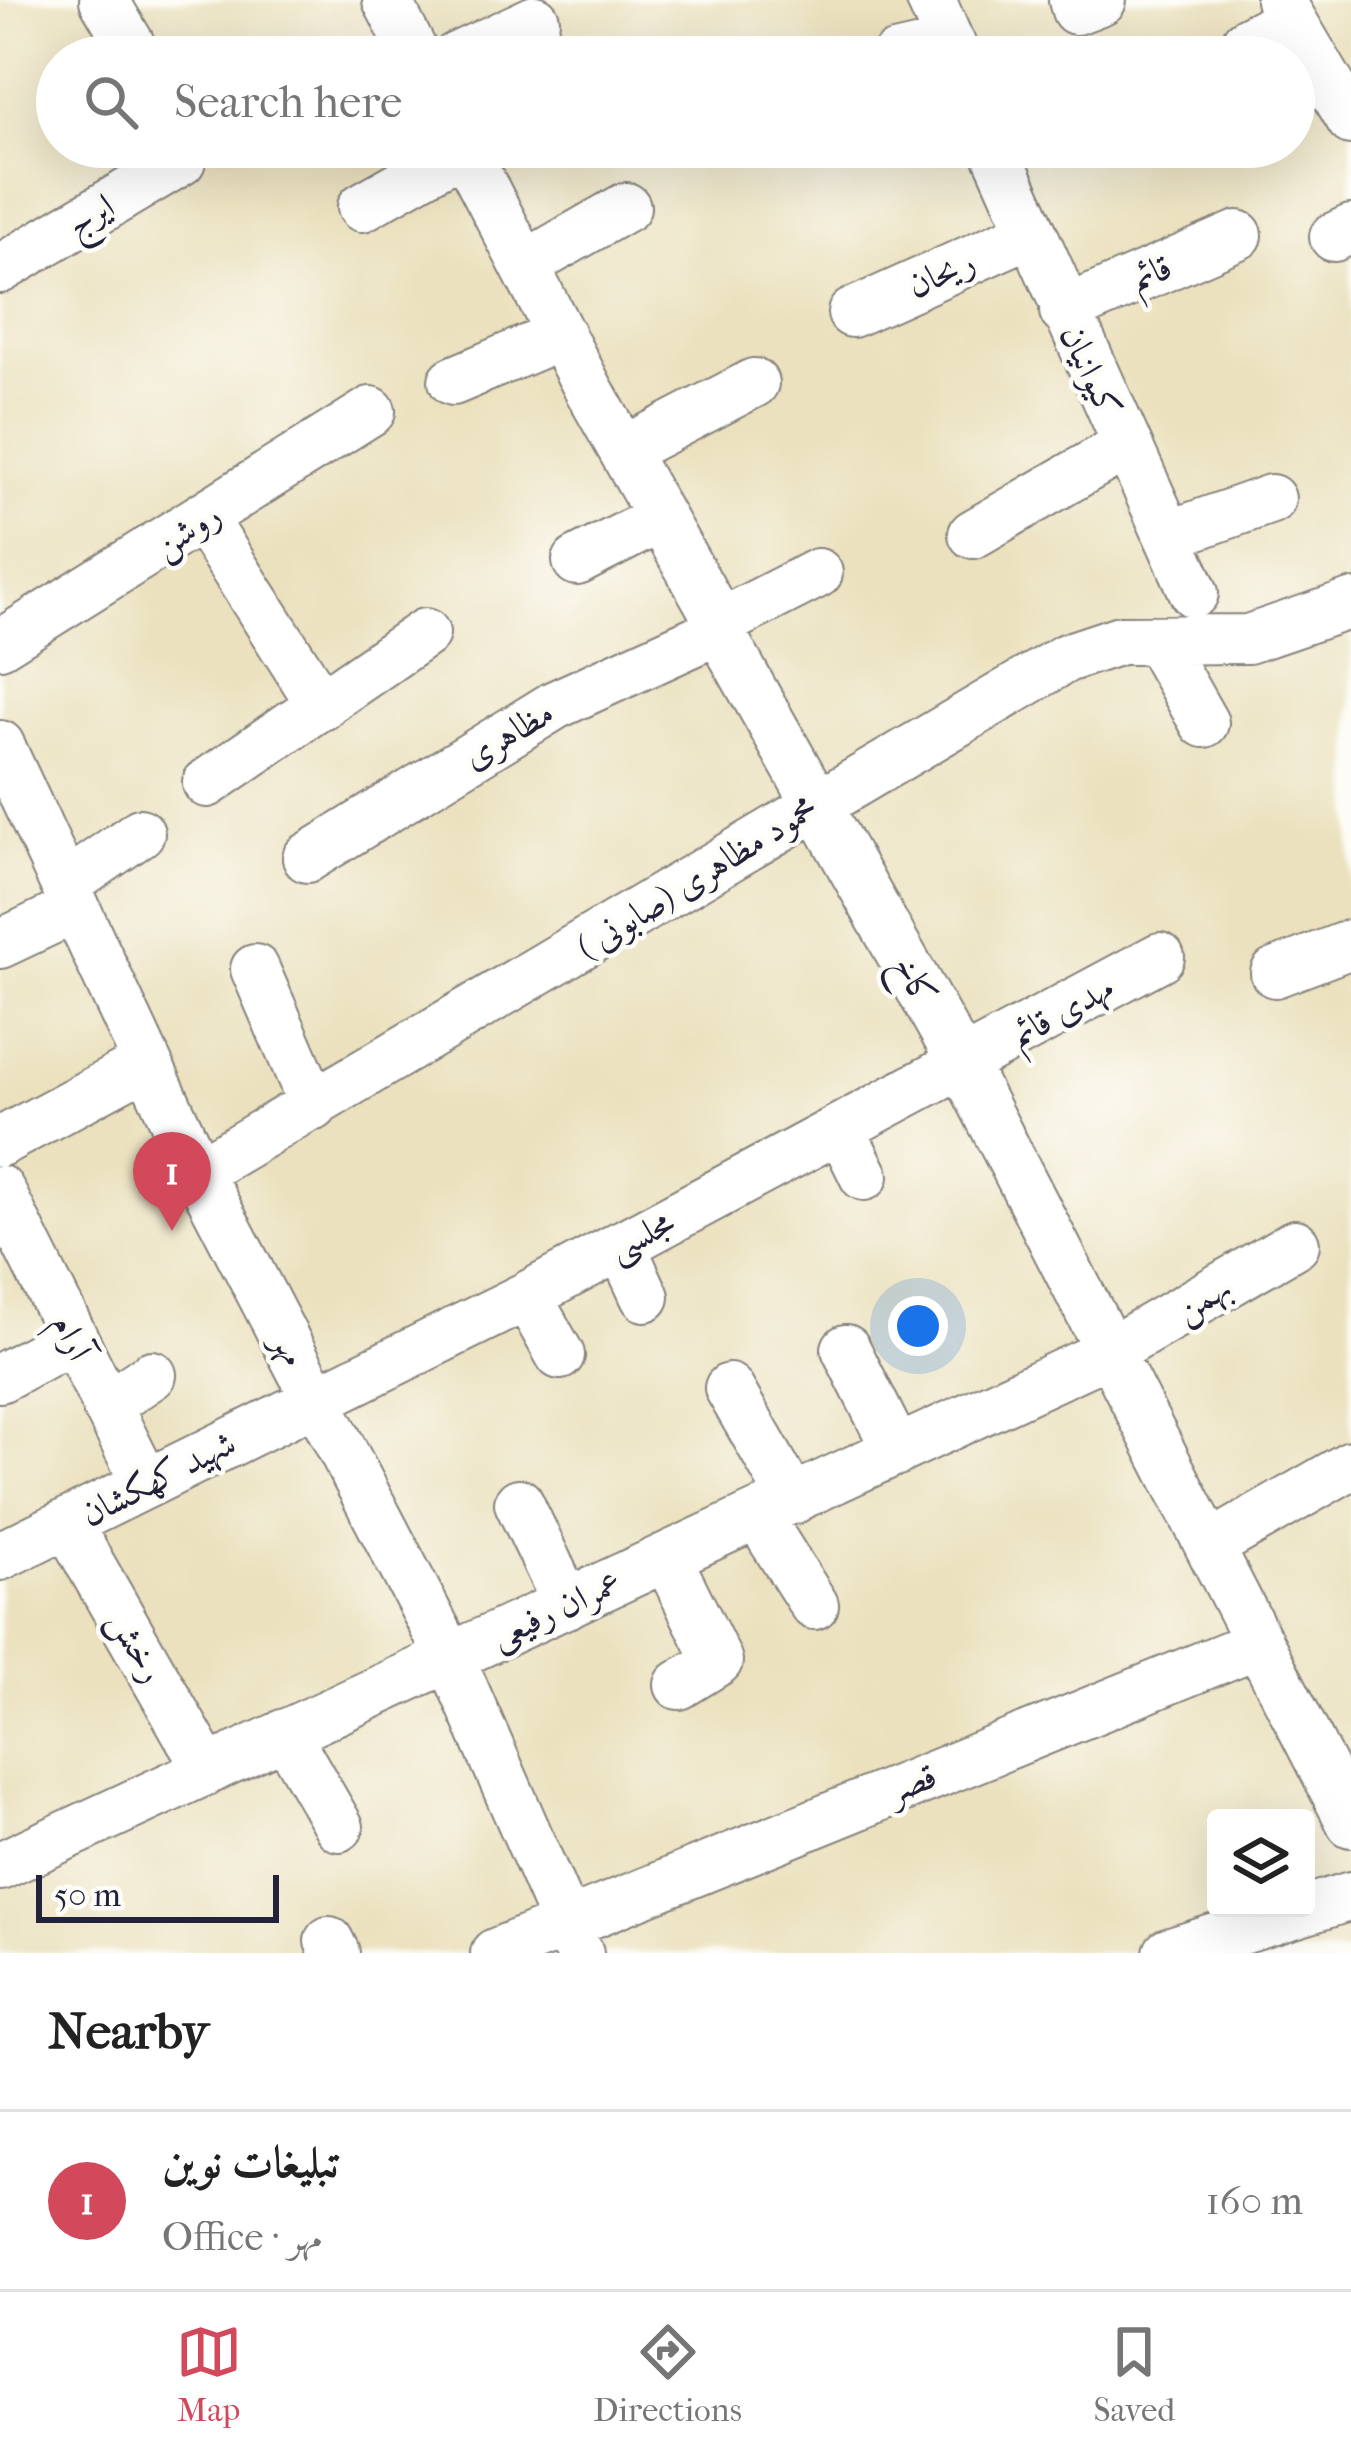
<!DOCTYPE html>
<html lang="en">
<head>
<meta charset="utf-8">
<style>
	:root { --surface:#fff; --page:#f6f6f6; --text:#222; --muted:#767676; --line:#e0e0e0; --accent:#d1495b }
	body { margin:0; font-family:"IM FELL French Canon",Amiri,serif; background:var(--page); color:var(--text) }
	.controls { position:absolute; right:36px; bottom:36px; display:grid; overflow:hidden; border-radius:12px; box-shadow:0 12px 48px #0002 }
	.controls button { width:108px; height:108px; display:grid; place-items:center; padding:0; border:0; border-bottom:3px solid var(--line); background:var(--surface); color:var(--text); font:60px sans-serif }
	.scale { position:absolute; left:36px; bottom:30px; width:243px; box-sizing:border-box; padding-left:12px; border:6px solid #22223b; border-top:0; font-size:33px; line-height:42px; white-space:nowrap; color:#22223b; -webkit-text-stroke:9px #fdfcf7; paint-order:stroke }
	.you { position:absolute; left:918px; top:1326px; width:42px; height:42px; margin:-30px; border:9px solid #fff; border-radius:50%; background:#1a73e8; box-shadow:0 0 0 18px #1a73e833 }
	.badge { display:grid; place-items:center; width:78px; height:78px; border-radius:50%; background:var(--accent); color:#fff; font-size:39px; font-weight:700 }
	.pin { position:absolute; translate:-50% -99px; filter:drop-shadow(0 3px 6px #0008) }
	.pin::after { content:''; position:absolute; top:63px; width:42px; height:36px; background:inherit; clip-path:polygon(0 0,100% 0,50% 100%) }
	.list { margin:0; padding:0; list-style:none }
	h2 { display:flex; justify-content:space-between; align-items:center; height:156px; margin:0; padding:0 48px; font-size:51px }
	h2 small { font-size:39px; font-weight:400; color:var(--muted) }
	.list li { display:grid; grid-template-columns:78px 1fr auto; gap:36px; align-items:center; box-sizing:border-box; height:180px; padding:0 48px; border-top:3px solid var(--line) }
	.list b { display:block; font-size:45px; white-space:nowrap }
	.list p { margin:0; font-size:39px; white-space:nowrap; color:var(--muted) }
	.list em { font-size:39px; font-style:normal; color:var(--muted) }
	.icon { flex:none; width:66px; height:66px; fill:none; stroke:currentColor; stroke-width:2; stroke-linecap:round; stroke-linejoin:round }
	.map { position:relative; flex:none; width:1351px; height:1953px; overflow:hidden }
	.search { position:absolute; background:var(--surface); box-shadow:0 12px 48px #0002; left:36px; right:36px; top:36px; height:132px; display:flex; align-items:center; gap:30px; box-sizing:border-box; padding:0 42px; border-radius:66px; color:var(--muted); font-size:45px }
	.sheet { height:336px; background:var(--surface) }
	nav { display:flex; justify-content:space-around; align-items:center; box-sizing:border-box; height:168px; border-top:3px solid var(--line); background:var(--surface); font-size:33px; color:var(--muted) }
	nav a { display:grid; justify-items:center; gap:6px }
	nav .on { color:var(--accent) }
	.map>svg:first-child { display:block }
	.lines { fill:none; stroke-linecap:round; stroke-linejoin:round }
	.minor-casing { stroke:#86827c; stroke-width:52 }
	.minor { stroke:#fff; stroke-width:48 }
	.labels { text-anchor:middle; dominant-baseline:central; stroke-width:9; stroke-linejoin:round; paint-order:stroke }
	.street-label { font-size:36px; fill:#22223b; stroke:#fdfcf7 }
</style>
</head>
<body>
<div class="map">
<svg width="1351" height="1953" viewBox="0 0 1351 1953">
	<rect width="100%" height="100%" fill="#fdfcf7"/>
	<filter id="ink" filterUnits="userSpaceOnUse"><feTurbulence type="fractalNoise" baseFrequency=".00833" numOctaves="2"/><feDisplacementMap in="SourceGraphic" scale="24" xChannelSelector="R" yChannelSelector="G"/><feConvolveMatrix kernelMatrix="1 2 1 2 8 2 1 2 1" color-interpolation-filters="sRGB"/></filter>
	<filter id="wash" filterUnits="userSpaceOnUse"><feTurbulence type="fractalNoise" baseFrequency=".004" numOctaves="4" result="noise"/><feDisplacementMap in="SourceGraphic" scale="48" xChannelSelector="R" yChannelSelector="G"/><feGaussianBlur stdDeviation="2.7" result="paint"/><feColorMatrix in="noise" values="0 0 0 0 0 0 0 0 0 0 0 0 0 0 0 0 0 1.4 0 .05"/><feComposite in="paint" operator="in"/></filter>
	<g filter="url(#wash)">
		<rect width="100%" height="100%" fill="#ebe1be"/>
	</g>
	<g filter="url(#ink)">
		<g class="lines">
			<!-- minor casing -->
			<g class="minor-casing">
				<path id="minor" d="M 104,0 L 130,44 L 113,57
					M 387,0 L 416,57
					M 931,0 L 956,57
					M 1073,0 L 1076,10 L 1102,0
					M 1280,0 L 1351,120
					M 1246,42 L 1290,19
					M 456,57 L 535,20
					M 895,57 L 951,44
					M 463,147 L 589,390 L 720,623 L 719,630 L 963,1065 L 1351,1823
					M 994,147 L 1194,593
					M 362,207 L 464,149
					M 1334,237 L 1351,229
					M 525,265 L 626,207
					M 0,269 L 181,161
					M 1064,311 L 1238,235
					M 852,313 L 1030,233
					M 453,381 L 561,335
					M 625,450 L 754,383
					M 203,519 L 322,706
					M 973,534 L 1125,446
					M 1169,535 L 1271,499
					M 577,561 L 661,518
					M 720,623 L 818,573
					M 1157,640 L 1204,723
					M 0,644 L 371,411
					M 0,745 L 198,1172 L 450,1657 L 579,1953
					M 207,783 L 425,633
					M 307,858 L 555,705 L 719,630
					M 65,885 L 140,833
					M 0,944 L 76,908
					M 255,969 L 314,1106
					M 1275,973 L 1351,944
					M 842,1131 L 864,1176
					M 0,1142 L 147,1063
					M 198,1172 L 1066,658 L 1120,640 L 1248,639 L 1351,604
					M 0,1190 L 146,1484
					M 621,1245 L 645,1297
					M 527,1296 L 560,1355
					M 846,1349 L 897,1451
					M 0,1378 L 72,1339
					M 729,1388 L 793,1500
					M 106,1406 L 152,1375
					M 519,1503 L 567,1604
					M 758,1516 L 814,1605
					M 67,1523 L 207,1769
					M 1210,1546 L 1351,1465
					M 0,1556 L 527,1296 L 1160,957
					M 667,1558 L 718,1661 L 679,1685
					M 285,1733 L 339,1827
					M 0,1866 L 1111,1351 L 1295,1244
					M 329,1941 L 335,1953
					M 495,1953 L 1259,1643
					M 1168,1953 L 1351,1896"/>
			</g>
			<!-- minor -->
			<use href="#minor" class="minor"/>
		</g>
	</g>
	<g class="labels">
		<!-- street labels -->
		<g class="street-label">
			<text transform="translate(90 215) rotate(-31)">ایرج</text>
			<text transform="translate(941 273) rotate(-24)">ریحان</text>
			<text transform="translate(1151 273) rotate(-23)">قائم</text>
			<text transform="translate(1091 371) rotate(65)">کیوانیان</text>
			<text transform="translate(187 530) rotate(-33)">روشن</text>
			<text transform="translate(508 734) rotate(-31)">مظاهری</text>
			<text transform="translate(697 877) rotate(-32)">محمود مظاهری (صابونی )</text>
			<text transform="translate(915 980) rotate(61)">کاخ</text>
			<text transform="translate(1062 1011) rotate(-29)">مهدی قائم</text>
			<text transform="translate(641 1235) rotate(-28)">مجلسی</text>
			<text transform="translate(1203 1298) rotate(-30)">بهمن</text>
			<text transform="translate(72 1337) rotate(64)">آرام</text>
			<text transform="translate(290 1349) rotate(63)">مهر</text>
			<text transform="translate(158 1478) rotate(-27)">شهید کهکشان</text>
			<text transform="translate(556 1609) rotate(-25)">عمران رفیعی</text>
			<text transform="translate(137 1646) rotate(60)">رخش</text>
			<text transform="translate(912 1783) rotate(-22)">قصر</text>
		</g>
	</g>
</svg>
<div class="controls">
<button><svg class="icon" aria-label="layers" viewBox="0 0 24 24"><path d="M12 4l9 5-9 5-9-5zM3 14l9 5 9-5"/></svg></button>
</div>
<div class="scale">50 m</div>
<div class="you"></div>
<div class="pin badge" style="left:172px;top:1231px">1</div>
<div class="search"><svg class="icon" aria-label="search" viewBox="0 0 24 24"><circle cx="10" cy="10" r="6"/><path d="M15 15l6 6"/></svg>Search here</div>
</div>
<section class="sheet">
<h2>Nearby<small></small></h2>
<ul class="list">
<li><span class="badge">1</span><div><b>تبلیغات نوین</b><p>Office · مهر</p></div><em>160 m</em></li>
</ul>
</section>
<nav>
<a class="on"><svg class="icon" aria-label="map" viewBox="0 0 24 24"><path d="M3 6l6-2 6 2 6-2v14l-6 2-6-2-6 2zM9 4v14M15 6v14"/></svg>Map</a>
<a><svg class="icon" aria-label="directions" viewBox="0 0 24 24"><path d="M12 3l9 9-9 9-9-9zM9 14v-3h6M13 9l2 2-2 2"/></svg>Directions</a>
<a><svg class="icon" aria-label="saved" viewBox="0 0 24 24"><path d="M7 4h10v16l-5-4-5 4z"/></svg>Saved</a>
</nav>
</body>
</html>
